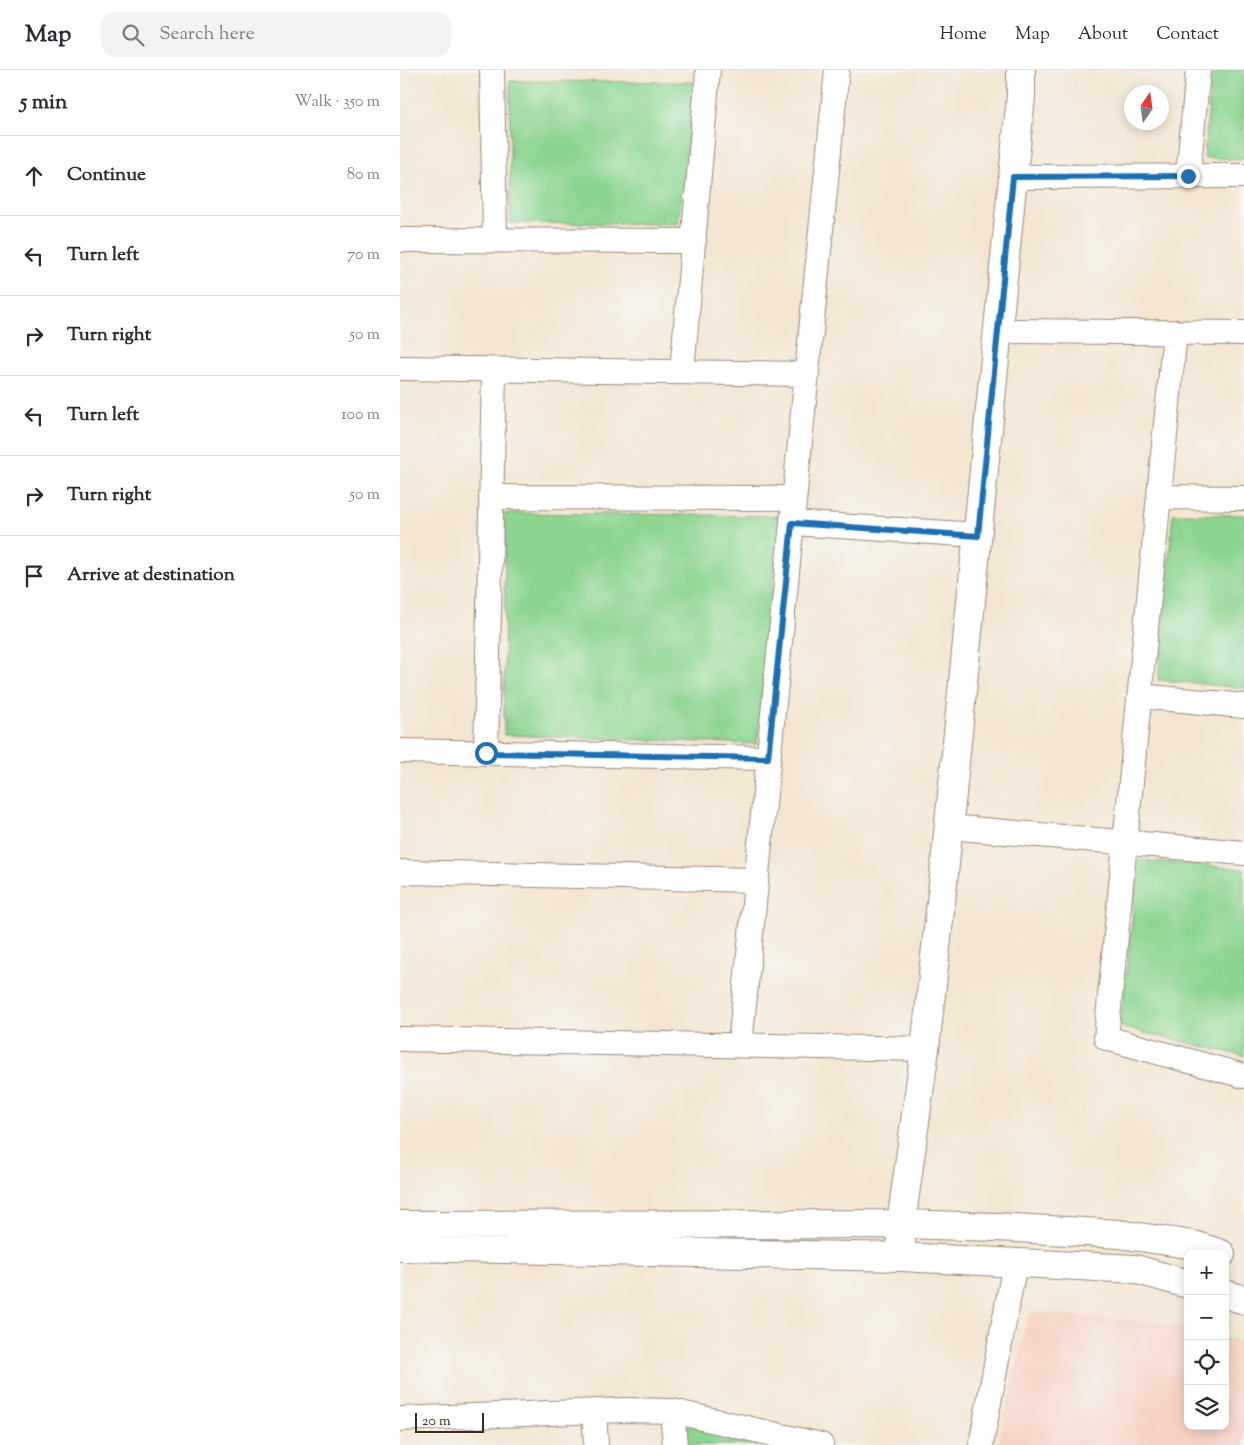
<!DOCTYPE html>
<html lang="en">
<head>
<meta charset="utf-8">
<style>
	:root { --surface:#fff; --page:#f2f2f3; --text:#2b2b33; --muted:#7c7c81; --line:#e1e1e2 }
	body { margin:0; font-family:"Sorts Mill Goudy",serif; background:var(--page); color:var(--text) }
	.controls { position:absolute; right:15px; bottom:15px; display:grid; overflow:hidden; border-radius:10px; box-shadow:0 2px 12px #0003 }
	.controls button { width:45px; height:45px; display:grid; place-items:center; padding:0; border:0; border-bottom:1px solid var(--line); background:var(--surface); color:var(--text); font:25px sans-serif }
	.compass { position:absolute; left:724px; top:15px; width:45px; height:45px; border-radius:50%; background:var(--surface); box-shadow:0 2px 12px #0003; rotate:13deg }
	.scale { position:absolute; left:15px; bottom:12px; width:69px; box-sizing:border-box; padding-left:5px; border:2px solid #3b2a1e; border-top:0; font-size:14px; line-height:18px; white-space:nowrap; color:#3b2a1e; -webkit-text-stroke:4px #f6f6f2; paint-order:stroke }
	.stop { position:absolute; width:15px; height:15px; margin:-11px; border:4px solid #1f6fb2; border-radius:50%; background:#fff }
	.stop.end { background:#1f6fb2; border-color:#fff; box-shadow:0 1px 5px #0008 }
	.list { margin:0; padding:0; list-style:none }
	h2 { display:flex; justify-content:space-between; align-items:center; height:65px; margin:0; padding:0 20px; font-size:21px }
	h2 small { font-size:16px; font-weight:400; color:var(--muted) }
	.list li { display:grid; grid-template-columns:32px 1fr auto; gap:15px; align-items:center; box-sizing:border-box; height:80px; padding:0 20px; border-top:1px solid var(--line) }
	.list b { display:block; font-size:19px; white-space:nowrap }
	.list em { font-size:16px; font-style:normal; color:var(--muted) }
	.icon { flex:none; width:28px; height:28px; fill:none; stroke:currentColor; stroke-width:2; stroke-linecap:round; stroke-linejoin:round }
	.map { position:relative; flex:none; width:844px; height:1375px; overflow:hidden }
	header { display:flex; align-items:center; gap:30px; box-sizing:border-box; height:70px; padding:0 25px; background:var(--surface); border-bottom:1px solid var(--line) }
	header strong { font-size:24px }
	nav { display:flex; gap:28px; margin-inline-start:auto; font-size:18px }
	.search { width:350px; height:45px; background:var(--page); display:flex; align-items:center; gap:12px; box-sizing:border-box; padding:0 18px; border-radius:15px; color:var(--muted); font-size:19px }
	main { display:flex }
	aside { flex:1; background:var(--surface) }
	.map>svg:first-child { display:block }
	.built { fill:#f5d2c3 }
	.green { fill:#8cd591; stroke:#648058 }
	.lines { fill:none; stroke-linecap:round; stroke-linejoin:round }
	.street-casing { stroke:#988878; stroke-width:26 }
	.secondary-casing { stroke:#988878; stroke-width:30 }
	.street { stroke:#fff; stroke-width:24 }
	.secondary { stroke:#fff; stroke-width:28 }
	.route { stroke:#1f6fb2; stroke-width:6 }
</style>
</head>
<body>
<header>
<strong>Map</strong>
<div class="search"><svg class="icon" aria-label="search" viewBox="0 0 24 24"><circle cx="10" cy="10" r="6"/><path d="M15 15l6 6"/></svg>Search here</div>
<nav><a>Home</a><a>Map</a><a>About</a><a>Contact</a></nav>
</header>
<main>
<aside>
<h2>5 min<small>Walk · 350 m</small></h2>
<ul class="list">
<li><svg class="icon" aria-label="ahead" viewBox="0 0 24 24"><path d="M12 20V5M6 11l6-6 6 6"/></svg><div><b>Continue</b></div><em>80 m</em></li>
<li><svg class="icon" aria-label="left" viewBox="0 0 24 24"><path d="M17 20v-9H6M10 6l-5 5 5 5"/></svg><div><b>Turn left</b></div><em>70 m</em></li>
<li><svg class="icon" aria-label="right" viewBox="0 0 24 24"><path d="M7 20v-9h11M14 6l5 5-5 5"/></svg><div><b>Turn right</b></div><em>50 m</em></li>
<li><svg class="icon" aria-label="left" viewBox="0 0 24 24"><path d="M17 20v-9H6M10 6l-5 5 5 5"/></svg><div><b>Turn left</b></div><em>100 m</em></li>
<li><svg class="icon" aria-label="right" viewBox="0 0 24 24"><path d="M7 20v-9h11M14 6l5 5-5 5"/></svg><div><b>Turn right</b></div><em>50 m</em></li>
<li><svg class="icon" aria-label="arrive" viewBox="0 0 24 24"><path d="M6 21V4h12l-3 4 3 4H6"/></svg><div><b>Arrive at destination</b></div></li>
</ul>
</aside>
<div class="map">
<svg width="844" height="1375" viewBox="0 0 844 1375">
	<rect width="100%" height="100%" fill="#f6f6f2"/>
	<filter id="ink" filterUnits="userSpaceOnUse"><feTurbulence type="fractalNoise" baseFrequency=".02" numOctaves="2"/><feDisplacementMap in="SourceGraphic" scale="10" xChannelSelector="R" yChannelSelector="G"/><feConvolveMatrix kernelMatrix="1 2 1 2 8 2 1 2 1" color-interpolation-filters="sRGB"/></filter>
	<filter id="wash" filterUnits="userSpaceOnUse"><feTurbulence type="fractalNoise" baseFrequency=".0096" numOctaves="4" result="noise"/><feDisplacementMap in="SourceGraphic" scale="20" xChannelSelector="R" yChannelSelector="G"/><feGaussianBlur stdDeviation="1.12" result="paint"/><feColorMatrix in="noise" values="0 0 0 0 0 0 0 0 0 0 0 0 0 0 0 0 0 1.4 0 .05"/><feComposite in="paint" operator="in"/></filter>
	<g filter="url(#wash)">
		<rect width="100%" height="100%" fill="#f4e6d1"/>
		<!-- built -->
		<path class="built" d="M 629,1242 L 764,1253 L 788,1259 L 788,1356 L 825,1356 L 825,1267 L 844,1272 L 844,1375 L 598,1375 Z"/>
		<!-- green -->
		<path class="green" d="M 812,0 L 844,0 L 844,89 L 804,88 Z
			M 110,11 L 296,12 L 278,154 L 110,153 Z
			M 105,443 L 380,446 L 357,674 L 104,665 Z
			M 773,444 L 844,445 L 844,618 L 758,610 Z
			M 739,790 L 844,799 L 844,986 L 720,957 Z
			M 284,1353 L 379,1375 L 286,1375 Z"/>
	</g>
	<g filter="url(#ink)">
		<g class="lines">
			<!-- street casing -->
			<g class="street-casing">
				<path id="street" d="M 92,0 L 95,170
					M 788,106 L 798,0
					M 613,107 L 844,106
					M 0,170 L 294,171
					M 598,261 L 844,263
					M 775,262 L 706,968 L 844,1006
					M 0,298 L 407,304
					M 282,302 L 308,0
					M 91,427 L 394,428
					M 759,427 L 844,428
					M 392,453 L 578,465
					M 740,626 L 844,636
					M 0,681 L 368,688
					M 86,683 L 94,300
					M 549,757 L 844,783
					M 0,802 L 356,810
					M 0,969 L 525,979
					M 340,975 L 437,0
					M 194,1341 L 196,1375
					M 272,1341 L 275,1375
					M 0,1349 L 224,1340 L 272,1341 L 421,1375
					M 581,1375 L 615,1193"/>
			</g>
			<!-- secondary casing -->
			<g class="secondary-casing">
				<path id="secondary" d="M 0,1155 L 501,1154 L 597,1157 L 719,1164 L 794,1175 L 821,1184
					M 0,1177 L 501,1187 L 735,1199 L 788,1214
					M 501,1187 L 501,1154 L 525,979 L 544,804 L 621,26 L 621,0
					M 825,1224 L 844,1230"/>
			</g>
			<!-- street -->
			<use href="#street" class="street"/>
			<!-- secondary -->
			<use href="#secondary" class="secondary"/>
		</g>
	</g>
	<g class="lines" filter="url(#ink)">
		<!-- route -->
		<path class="route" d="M 86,683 L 368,688 L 392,453 L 578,466 L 613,107 L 788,106"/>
	</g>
</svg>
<div class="controls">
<button>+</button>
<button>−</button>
<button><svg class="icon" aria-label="locate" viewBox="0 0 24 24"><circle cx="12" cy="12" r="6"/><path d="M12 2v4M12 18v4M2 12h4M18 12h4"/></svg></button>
<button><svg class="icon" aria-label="layers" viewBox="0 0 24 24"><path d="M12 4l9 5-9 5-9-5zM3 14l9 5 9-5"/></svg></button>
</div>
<svg class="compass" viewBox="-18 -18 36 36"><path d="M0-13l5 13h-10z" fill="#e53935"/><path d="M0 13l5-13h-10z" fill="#7c7c81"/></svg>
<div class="scale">20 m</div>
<div class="stop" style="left:86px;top:683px"></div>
<div class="stop end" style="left:788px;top:106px"></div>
</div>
</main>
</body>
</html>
